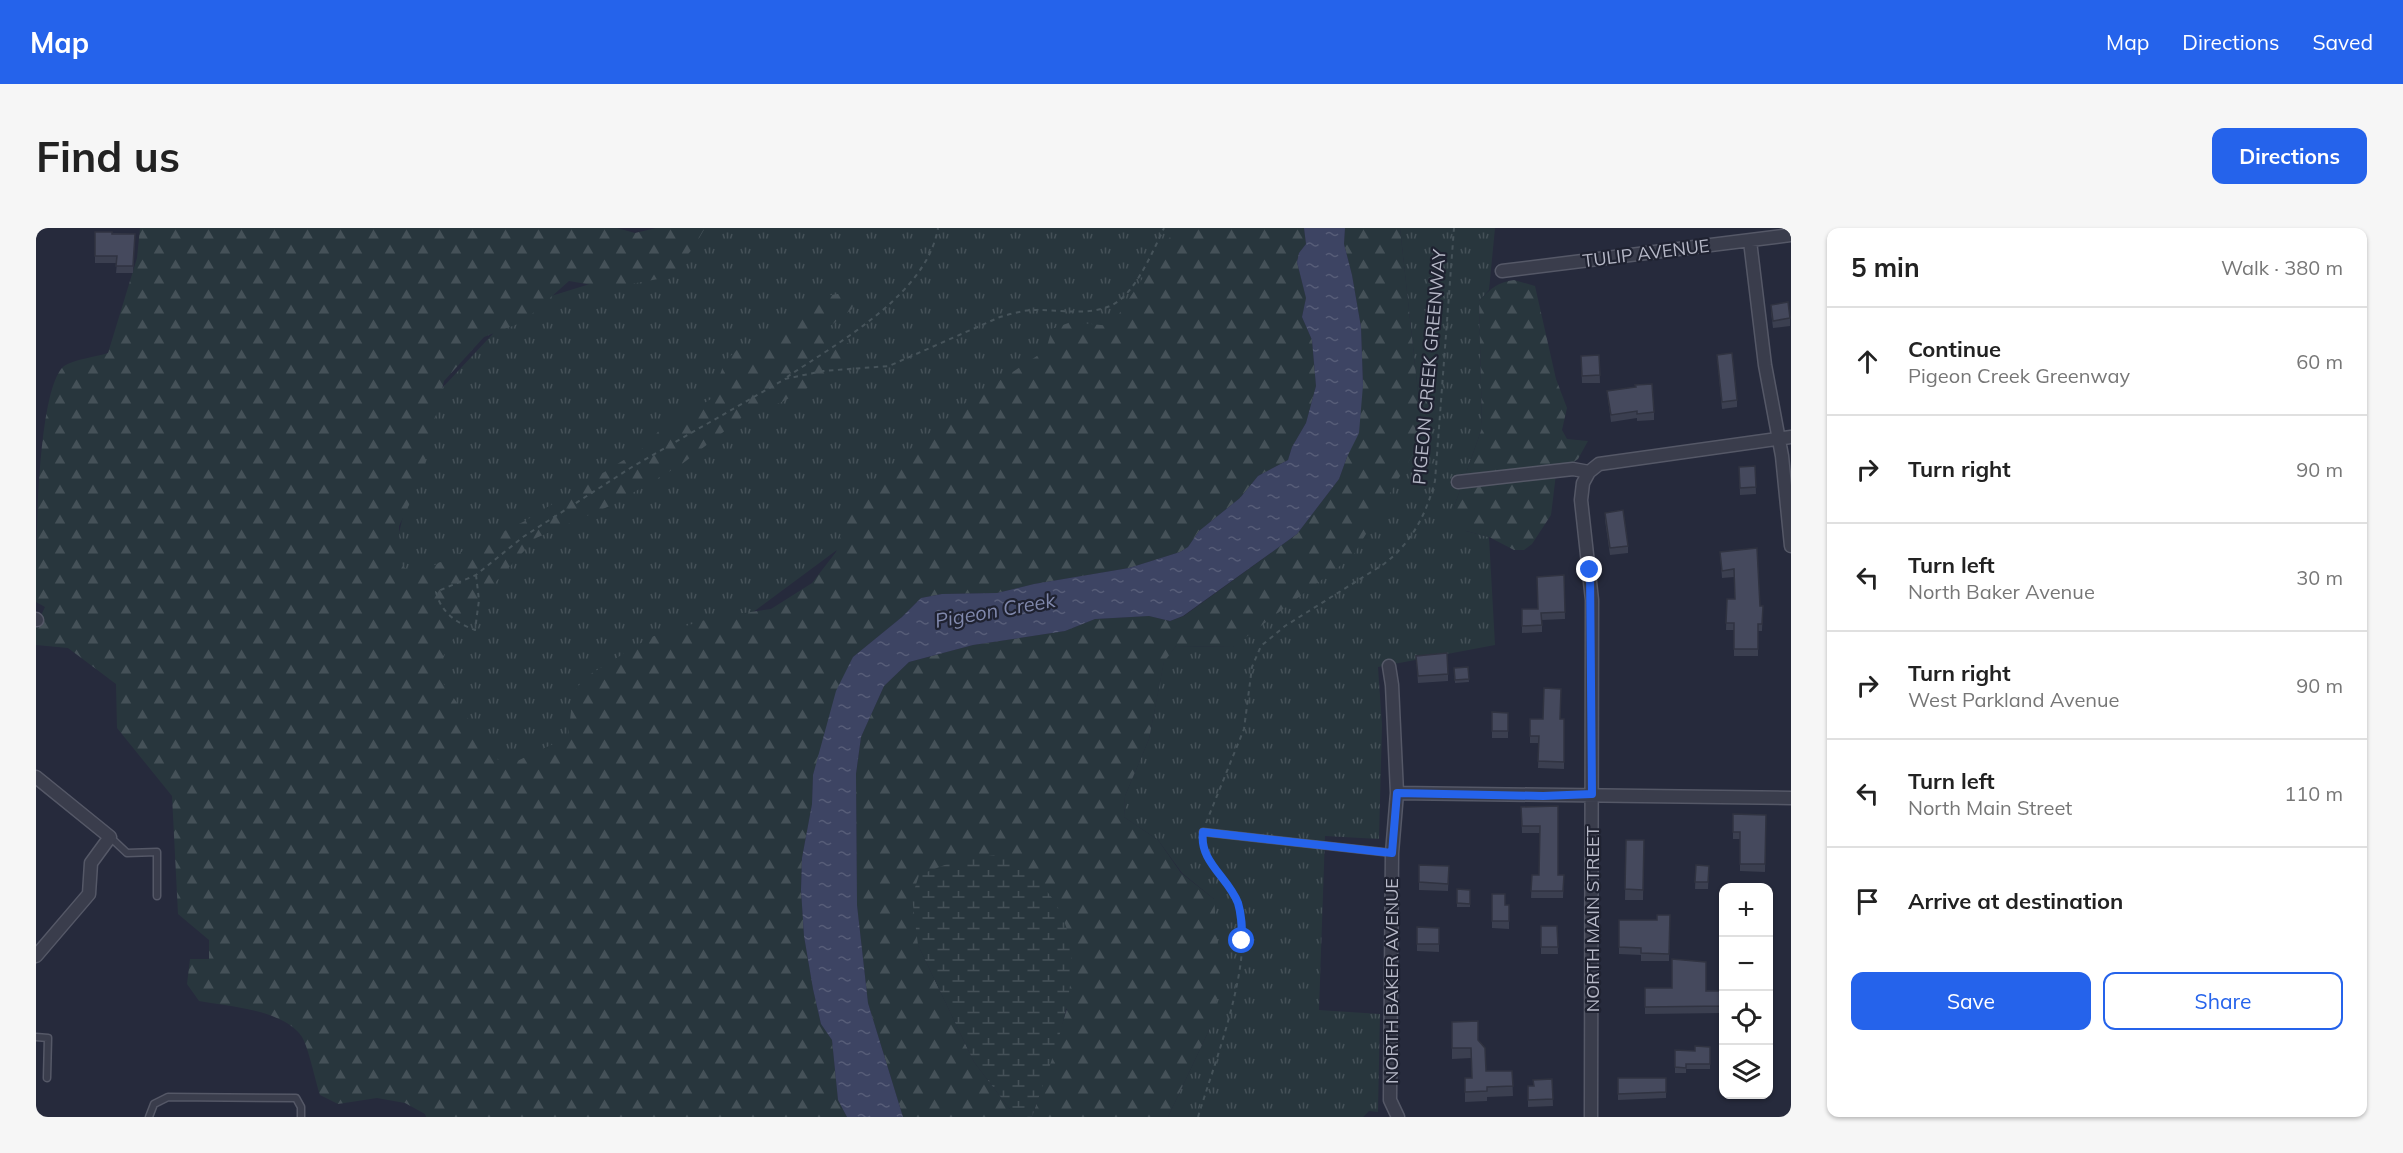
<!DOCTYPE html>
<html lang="en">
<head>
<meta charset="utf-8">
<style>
	:root { --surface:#fff; --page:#f6f6f6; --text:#222; --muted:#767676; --line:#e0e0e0; --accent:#2563eb }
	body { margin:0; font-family:Mulish,sans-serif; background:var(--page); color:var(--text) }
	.controls { position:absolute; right:18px; bottom:18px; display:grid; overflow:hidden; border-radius:12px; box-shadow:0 2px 4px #0004 }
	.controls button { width:54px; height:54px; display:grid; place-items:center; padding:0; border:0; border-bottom:2px solid var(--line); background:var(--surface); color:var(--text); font:30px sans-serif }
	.stop { position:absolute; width:18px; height:18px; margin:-14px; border:4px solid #2563eb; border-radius:50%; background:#fff }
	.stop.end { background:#2563eb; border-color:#fff; box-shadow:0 2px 6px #0008 }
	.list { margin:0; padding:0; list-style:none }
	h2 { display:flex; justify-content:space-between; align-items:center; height:78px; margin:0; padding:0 24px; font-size:26px }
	h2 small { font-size:20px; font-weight:400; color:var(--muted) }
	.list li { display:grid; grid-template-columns:39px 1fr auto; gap:18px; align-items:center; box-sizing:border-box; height:108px; padding:0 24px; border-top:2px solid var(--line) }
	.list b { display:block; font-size:22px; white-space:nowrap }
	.list p { margin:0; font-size:20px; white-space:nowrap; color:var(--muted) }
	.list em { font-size:20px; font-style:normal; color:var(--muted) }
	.actions { display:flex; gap:12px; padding:18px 24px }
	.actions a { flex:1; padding:14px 0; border:2px solid var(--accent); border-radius:12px; text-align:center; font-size:21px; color:var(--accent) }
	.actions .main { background:var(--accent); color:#fff }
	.icon { flex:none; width:33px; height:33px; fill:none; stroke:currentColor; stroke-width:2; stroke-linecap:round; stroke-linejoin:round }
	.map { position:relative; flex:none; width:1755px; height:889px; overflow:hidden; border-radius:12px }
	header { display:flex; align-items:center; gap:36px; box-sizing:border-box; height:84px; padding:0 30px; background:var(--accent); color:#fff }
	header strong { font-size:28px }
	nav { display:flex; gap:33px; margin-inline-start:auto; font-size:21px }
	.intro { display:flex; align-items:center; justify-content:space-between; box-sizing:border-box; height:144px; padding:0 36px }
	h1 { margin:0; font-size:42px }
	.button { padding:15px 27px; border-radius:12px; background:var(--accent); color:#fff; font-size:21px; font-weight:700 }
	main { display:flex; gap:36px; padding:0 36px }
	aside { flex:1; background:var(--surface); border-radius:12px; box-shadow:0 2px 4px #0004 }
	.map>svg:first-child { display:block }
	.grass { fill:url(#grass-tufts) }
	.forest { fill:url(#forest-firs) }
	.wetland { fill:url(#wetland-marsh) }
	.water { fill:url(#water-ripples) }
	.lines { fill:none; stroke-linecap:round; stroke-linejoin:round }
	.lane-casing { stroke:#555867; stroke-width:9 }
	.street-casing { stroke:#555867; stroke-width:15 }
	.path { stroke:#46535a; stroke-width:2; stroke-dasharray:4.5 4.5; stroke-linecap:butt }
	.lane { stroke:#3a3d4c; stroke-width:6 }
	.street { stroke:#3a3d4c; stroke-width:12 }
	.wall { fill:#3b3f50 }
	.building { fill:#45495d; stroke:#303341; stroke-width:1.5 }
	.route { stroke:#2563eb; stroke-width:8 }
	.labels { text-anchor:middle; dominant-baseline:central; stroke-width:4.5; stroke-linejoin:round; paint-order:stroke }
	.street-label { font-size:18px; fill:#b6b8c7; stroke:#1f2231 }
	.water-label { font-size:20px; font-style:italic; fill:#8088ac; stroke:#1f2231 }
</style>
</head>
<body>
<header>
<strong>Map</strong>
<nav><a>Map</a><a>Directions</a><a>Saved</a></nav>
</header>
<div class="intro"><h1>Find us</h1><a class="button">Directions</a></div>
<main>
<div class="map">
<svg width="1755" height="889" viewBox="0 0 1755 889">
	<defs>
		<pattern id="grass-tufts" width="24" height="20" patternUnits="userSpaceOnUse" patternTransform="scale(1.5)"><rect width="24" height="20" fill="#28363d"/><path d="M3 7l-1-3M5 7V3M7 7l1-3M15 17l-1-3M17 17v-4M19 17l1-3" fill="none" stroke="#455158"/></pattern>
		<pattern id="forest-firs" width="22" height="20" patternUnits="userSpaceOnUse" patternTransform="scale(1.5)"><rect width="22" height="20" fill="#28363d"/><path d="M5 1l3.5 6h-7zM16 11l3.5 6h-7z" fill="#455158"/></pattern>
		<pattern id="wetland-marsh" width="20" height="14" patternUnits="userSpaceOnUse" patternTransform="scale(1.5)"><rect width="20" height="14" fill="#28363d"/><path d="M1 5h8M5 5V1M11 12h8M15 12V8" fill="none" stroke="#455158"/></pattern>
		<pattern id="water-ripples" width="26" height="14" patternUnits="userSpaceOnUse" patternTransform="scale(1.5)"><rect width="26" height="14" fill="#3d4463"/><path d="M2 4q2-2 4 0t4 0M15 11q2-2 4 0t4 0" fill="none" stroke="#575d78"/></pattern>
	</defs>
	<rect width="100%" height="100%" fill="#262a3c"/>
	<!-- grass -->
	<path class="grass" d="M 653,0 L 1164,0 L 1138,72 L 496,548 L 430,545 L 355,339 L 394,173 L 483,78 L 631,32 Z
		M 1364,0 L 1459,0 L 1453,62 L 1443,73 L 1446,200 L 1418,279 L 1430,303 L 1453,309 L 1459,417 L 1342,439 L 1346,497 L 1343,611 L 1289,608 L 1283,782 L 1344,786 L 1342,884 L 1333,883 L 1327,889 L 1132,889 L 1174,800 L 1178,671 L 1146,645 L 1122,612 L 1088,589 L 1089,568 L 1113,511 L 1128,433 L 1140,418 L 1197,419 L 1386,201 Z"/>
	<!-- forest -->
	<path class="forest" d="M 104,0 L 581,0 L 599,5 L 620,0 L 669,0 L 658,19 L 633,49 L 573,60 L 533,53 L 487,94 L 448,109 L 408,153 L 384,254 L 363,298 L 364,336 L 378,347 L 489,293 L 612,217 L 624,201 L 675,171 L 689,133 L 704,119 L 723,120 L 782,69 L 821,63 L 816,81 L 785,105 L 821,119 L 816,136 L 746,174 L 708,188 L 646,236 L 576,277 L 500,310 L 432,384 L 399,443 L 460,531 L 479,534 L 532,509 L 537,466 L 548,450 L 615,409 L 675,390 L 735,381 L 776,355 L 800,324 L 811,284 L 833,256 L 931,174 L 1010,122 L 1016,101 L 1035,94 L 1075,98 L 1140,0 L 1268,0 L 1270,16 L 1263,25 L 1261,34 L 1270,70 L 1266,89 L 1276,112 L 1280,158 L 1270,195 L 1256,219 L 1252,232 L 1222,248 L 1204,270 L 1163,303 L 1152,319 L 1144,324 L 1093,340 L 998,356 L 961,365 L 906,366 L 885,370 L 866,389 L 817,429 L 777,547 L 776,576 L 766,630 L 765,662 L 768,708 L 777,761 L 785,796 L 796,812 L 802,872 L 811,889 L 390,889 L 389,886 L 369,875 L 341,870 L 302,876 L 284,867 C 279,852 273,821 266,809 C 249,782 191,778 163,773 L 151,756 L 154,731 L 173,731 L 173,712 L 142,686 L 136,568 L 81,500 L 80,456 L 32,420 L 0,417 L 0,398 L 9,379 L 0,374 C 0,329 0,162 28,138 C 40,131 59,129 72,125 L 101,30 Z
		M 1309,0 L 1364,0 L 1386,201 L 1380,221 L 1317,328 L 1197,419 L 1140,418 L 1128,434 L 1113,511 L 1089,568 L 1088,589 L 1122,612 L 1145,645 L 1178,671 L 1185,756 L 1174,800 L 1132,889 L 996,889 L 1031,781 L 882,717 L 938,834 L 980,889 L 867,889 L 832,775 L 821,677 L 820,547 L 825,509 L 848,458 L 873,434 L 937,417 L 1029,403 L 1059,391 L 1113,388 L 1134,393 L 1148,388 L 1261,306 L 1303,251 L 1311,229 L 1327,157 L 1325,99 L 1316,47 L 1308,16 Z
		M 1478,52 L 1499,58 L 1520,151 L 1531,180 L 1526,202 L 1531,211 L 1552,213 L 1542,231 L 1520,246 L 1515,287 L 1496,316 L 1488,322 L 1478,322 L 1453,309 L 1430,303 L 1422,295 L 1418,279 L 1446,200 L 1443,73 C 1454,61 1462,54 1478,52 Z"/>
	<!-- wetland -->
	<path class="wetland" d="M 962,627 C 969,629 978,631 984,634 C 992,640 1000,651 1006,658 C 1066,720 1019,819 996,889 L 980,889 L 938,834 L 882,717 L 876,669 L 883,647 L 924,631 Z"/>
	<!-- water -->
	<path class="water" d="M 1268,0 L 1309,0 L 1308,16 L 1316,47 L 1325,99 L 1327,157 L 1323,205 L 1311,229 L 1303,251 L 1261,306 L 1147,388 L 1134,393 L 1113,388 L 1059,391 L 1029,403 L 937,417 L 873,434 L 848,458 L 825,509 L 820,546 L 821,677 L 832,775 L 867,889 L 811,889 L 802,872 L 796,812 L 785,796 L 777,761 L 768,708 L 765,662 L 766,630 L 776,576 L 777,547 L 800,463 L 817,429 L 866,389 L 885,370 L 906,366 L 961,365 L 998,356 L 1093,340 L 1144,324 L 1152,319 L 1163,303 L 1204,270 L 1222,248 L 1252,232 L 1256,219 L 1270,195 L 1280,158 L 1276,112 L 1266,89 L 1270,70 L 1261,34 L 1263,25 L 1270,16 Z"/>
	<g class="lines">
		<!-- lane casing -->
		<g class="lane-casing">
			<path id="lane" d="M 1167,604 L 1356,625
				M 74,609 L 91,625 L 121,624 L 121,668
				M 0,809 L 12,810 L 11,850
				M 113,889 L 118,876 L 132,869 L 260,870 L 265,879 L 265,889"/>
		</g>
		<!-- street casing -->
		<g class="street-casing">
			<path id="street" d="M 1714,13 L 1729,137 L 1746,228 L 1755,318
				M 1466,43 L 1755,7
				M 1422,254 L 1537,241 L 1553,244
				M 0,391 L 1,392
				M 1353,438 L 1356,457 L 1361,565 L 1356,625 L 1354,872 L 1362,889
				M 0,549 L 74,609 L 55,635 L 53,666 L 0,728
				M 1361,565 L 1755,570
				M 1555,889 L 1556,372 L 1545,272 L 1547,255 L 1553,244 L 1563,236 L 1755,209"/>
		</g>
		<!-- path -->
		<path class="path" d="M 751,149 C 803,114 891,66 902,0
			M 440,347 L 443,372 L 439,402 C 421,395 405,385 400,364 L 440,347 L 487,309 L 596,239 L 749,151 L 787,143 L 853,138 L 964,89 C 974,86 985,83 995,82 C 1023,81 1062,91 1085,71 C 1103,56 1118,21 1128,0
			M 1170,595 L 1208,501 L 1216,439 L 1225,418 L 1249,398 L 1348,336 C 1376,314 1390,287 1399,253 L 1418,0
			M 1162,889 C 1178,836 1217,737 1204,684 C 1198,658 1167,636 1166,612"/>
		<!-- lane -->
		<use href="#lane" class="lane"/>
		<!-- street -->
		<use href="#street" class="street"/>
	</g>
	<!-- wall -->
	<path class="wall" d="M 59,4 L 99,6 L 97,45 L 80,45 L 81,35 L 59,35 Z
		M 1735,77 L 1754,90 L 1754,98 L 1737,100 L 1735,84 Z
		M 1563,127 L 1564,155 L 1546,155 L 1545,128 Z
		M 1681,127 L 1701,172 L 1701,179 L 1686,181 Z
		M 1571,163 L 1618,184 L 1618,192 L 1601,193 L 1601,190 L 1575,194 Z
		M 1719,238 L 1720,266 L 1704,267 L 1703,239 Z
		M 1569,285 L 1592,318 L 1592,325 L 1574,327 L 1569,292 Z
		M 1684,324 L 1724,378 L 1727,378 L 1726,403 L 1722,403 L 1722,428 L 1698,428 L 1698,402 L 1690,402 L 1691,371 L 1699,371 L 1698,349 L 1686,350 Z
		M 1528,347 L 1529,391 L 1506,392 L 1506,404 L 1486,405 L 1486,381 L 1502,381 Z
		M 1380,428 L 1412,446 L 1412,453 L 1382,455 Z
		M 1432,439 L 1433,454 L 1419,455 L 1418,440 Z
		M 1456,484 L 1472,485 L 1472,510 L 1456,510 Z
		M 1494,491 L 1528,491 L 1528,541 L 1502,540 L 1503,515 L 1494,515 Z
		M 1522,578 L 1522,647 L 1528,647 L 1527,670 L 1495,670 L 1496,647 L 1503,647 L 1504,605 L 1486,605 L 1485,579 Z
		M 1697,586 L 1730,587 L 1729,644 L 1704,643 L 1704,611 L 1697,611 Z
		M 1590,612 L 1608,612 L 1607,672 L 1589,672 Z
		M 1383,637 L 1413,638 L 1412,663 L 1383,662 Z
		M 1660,637 L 1673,638 L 1672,661 L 1659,661 Z
		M 1421,661 L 1434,662 L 1434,679 L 1421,679 Z
		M 1456,666 L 1469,677 L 1473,677 L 1473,701 L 1456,700 Z
		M 1634,687 L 1633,733 L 1605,733 L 1605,727 L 1583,726 L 1583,692 L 1621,692 Z
		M 1505,698 L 1521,698 L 1522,726 L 1505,726 Z
		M 1381,699 L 1403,700 L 1403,724 L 1381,723 Z
		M 1609,760 L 1687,763 L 1687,785 L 1609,786 Z
		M 1416,794 L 1442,812 L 1450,843 L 1476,843 L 1477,868 L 1451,869 L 1451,873 L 1429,874 L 1429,850 L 1436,850 L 1435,830 L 1416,831 Z
		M 1674,819 L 1674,841 L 1650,841 L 1650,845 L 1639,845 L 1639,822 L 1659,823 Z
		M 1582,850 L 1630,850 L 1630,870 L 1582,872 Z
		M 1516,851 L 1517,878 L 1492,879 L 1492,858 L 1498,858 Z"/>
	<!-- building -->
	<path class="building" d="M 59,4 L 76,4 L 76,6 L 99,6 L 97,38 L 80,38 L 81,28 L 59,28 Z
		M 1752,74 L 1754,90 L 1737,93 L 1735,77 Z
		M 1696,125 L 1701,172 L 1686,174 L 1681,127 Z
		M 1563,127 L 1564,147 L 1546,148 L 1545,128 Z
		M 1616,156 L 1618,184 L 1601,186 L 1601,183 L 1575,187 L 1571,163 L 1600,159 L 1599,157 Z
		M 1719,238 L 1720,259 L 1704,260 L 1703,239 Z
		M 1587,282 L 1592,318 L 1574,320 L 1569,285 Z
		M 1721,320 L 1724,378 L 1727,378 L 1726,396 L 1722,396 L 1722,421 L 1698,421 L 1698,395 L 1690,395 L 1691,371 L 1699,371 L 1698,341 L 1686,343 L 1684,324 Z
		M 1528,347 L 1529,384 L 1505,385 L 1506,397 L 1486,398 L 1486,381 L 1502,381 L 1501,349 Z
		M 1411,425 L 1412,446 L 1382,448 L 1380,428 Z
		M 1432,439 L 1433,451 L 1419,452 L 1418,440 Z
		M 1508,460 L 1525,461 L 1524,491 L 1528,491 L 1528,534 L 1502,533 L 1503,508 L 1494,508 L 1494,491 L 1507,491 Z
		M 1456,484 L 1472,485 L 1472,503 L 1456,503 Z
		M 1522,578 L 1522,647 L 1528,647 L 1527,663 L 1495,663 L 1496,647 L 1503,647 L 1504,598 L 1486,598 L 1485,579 Z
		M 1697,586 L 1730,587 L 1729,636 L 1704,636 L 1704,604 L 1697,604 Z
		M 1590,612 L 1608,612 L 1607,662 L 1589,661 Z
		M 1383,637 L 1413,638 L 1412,656 L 1383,654 Z
		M 1660,637 L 1673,638 L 1672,654 L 1659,654 Z
		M 1421,661 L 1434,662 L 1434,676 L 1421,675 Z
		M 1456,666 L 1469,666 L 1469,677 L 1473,677 L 1473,693 L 1456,693 Z
		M 1621,687 L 1634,687 L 1633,726 L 1605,725 L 1605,720 L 1583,719 L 1583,692 L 1621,692 Z
		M 1505,698 L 1521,698 L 1522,719 L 1505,719 Z
		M 1381,699 L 1403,700 L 1403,716 L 1381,716 Z
		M 1636,731 L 1670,734 L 1670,763 L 1687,763 L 1687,778 L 1609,779 L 1609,760 L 1636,760 Z
		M 1442,793 L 1442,812 L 1449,820 L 1450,843 L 1476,843 L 1477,858 L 1451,859 L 1451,863 L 1429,864 L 1429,850 L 1436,850 L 1435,820 L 1416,820 L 1416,794 Z
		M 1659,818 L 1674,819 L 1674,836 L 1650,836 L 1650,840 L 1639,839 L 1639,822 L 1659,823 Z
		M 1582,850 L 1630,850 L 1630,864 L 1582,866 Z
		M 1516,851 L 1517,871 L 1492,872 L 1492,858 L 1498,858 L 1497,852 Z"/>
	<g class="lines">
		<!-- route -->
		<path class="route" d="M 1206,713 C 1206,700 1206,688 1202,675 C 1192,649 1163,634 1167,604 L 1356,625 L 1361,565 L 1507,568 L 1556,566 L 1554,342"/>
	</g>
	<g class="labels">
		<!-- street labels -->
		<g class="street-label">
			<text transform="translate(1610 25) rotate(-7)">TULIP AVENUE</text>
			<text transform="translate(1393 139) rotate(-85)">PIGEON CREEK GREENWAY</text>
			<text transform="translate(1556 691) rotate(-90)">NORTH MAIN STREET</text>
			<text transform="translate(1355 753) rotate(-90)">NORTH BAKER AVENUE</text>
		</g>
		<!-- water labels -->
		<g class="water-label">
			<text transform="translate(959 382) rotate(-10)">Pigeon Creek</text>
		</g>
	</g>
</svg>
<div class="controls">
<button>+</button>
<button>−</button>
<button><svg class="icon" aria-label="locate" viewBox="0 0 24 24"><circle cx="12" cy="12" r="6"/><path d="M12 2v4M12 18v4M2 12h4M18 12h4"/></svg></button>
<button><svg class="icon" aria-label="layers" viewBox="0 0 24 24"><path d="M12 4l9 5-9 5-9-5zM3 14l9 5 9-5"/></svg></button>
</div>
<div class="stop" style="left:1206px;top:713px"></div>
<div class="stop end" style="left:1554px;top:342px"></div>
</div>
<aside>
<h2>5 min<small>Walk · 380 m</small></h2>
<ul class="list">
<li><svg class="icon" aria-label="ahead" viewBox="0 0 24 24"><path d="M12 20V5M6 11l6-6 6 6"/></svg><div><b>Continue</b><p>Pigeon Creek Greenway</p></div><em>60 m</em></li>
<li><svg class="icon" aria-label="right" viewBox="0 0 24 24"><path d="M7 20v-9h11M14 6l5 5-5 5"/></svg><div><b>Turn right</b></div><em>90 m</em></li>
<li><svg class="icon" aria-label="left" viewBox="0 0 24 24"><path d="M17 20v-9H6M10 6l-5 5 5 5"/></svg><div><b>Turn left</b><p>North Baker Avenue</p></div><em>30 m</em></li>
<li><svg class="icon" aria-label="right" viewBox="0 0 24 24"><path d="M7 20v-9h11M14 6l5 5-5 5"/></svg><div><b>Turn right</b><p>West Parkland Avenue</p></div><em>90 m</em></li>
<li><svg class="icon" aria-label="left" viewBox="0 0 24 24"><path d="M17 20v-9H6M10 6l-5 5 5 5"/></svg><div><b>Turn left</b><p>North Main Street</p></div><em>110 m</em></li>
<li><svg class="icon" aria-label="arrive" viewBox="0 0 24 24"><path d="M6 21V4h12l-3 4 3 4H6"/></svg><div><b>Arrive at destination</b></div></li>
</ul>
<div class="actions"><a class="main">Save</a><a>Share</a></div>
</aside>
</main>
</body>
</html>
